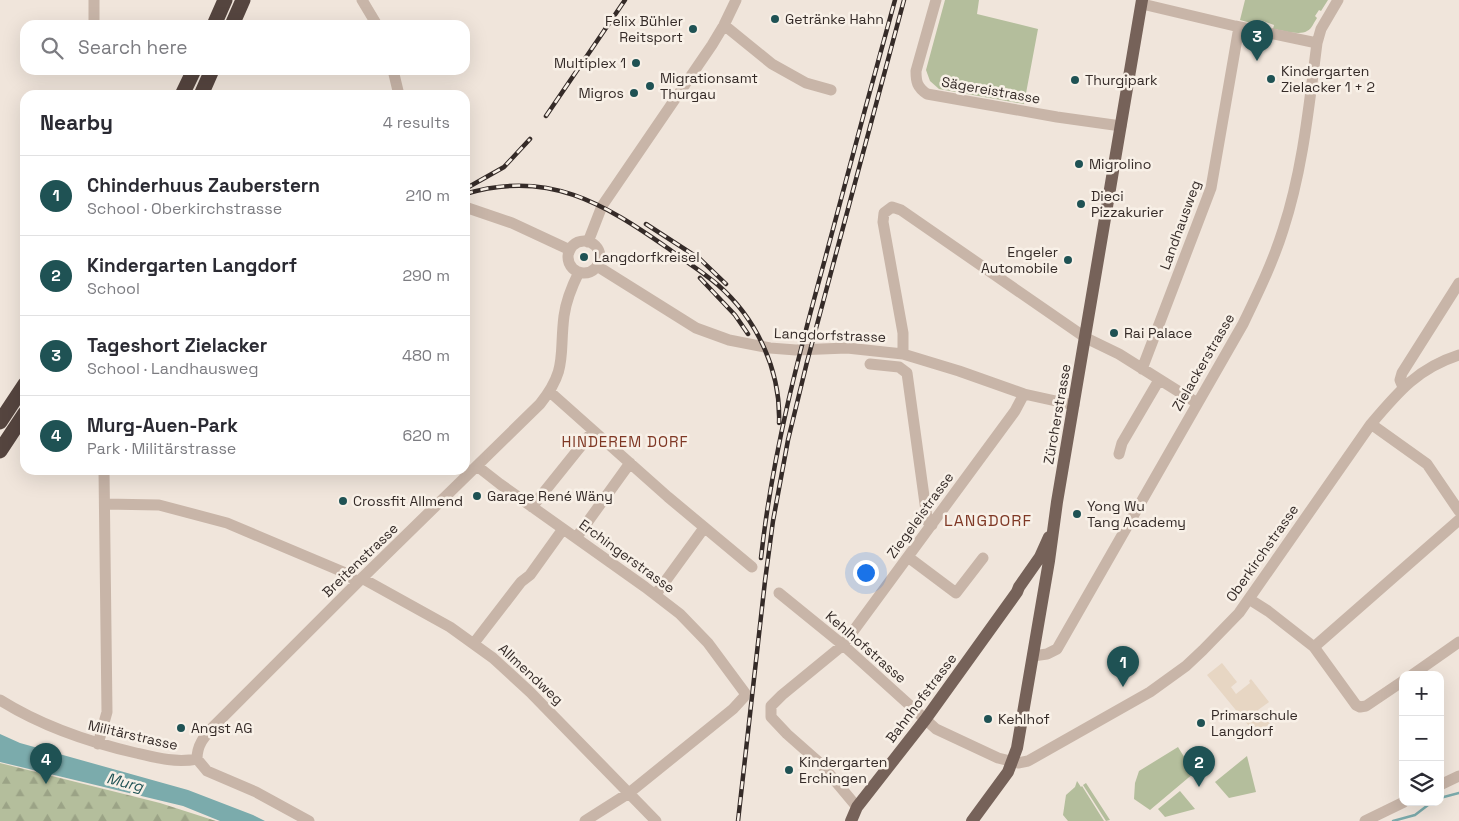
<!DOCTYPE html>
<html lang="en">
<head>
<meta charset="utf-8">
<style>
	:root { --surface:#fff; --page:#f7f7f7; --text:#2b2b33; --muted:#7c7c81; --line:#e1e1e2; --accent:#1f5254 }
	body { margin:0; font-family:"Space Grotesk",sans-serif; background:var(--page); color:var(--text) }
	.controls { position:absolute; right:15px; bottom:15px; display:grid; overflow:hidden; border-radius:10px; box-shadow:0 5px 20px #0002 }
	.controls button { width:45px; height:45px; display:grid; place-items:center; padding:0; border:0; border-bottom:1px solid var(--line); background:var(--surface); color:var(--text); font:25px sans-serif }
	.you { position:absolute; left:865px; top:572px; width:18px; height:18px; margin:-12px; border:4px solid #fff; border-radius:50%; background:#1a73e8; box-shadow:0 0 0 8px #1a73e833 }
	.badge { display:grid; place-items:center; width:32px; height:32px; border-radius:50%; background:var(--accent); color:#fff; font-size:16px; font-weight:700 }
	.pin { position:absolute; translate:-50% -41px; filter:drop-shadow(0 1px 2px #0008) }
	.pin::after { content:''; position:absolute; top:26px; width:18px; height:15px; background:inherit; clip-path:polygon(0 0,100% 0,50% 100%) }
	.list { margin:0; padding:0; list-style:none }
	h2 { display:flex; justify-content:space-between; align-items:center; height:65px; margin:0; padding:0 20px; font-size:21px }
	h2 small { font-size:16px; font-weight:400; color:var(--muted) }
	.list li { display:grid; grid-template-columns:32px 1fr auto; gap:15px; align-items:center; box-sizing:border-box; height:80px; padding:0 20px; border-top:1px solid var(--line) }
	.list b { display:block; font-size:19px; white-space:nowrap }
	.list p { margin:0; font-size:16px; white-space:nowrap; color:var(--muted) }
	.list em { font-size:16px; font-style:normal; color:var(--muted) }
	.icon { flex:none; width:28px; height:28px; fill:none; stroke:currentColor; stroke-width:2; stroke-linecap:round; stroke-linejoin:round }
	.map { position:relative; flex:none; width:1459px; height:821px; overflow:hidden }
	.search { position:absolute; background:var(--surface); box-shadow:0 5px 20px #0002; left:20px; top:20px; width:450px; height:55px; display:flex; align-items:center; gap:12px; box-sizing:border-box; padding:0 18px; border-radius:15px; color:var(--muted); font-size:19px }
	.panel { position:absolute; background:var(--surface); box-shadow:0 5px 20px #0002; left:20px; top:90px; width:450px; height:385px; border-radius:15px }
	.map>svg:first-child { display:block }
	.green { fill:#b4be9c }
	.forest { fill:url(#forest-firs) }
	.plaza { fill:#e7d6c3 }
	.water { fill:#7babac }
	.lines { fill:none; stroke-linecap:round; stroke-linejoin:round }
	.stream { stroke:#7babac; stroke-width:2.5 }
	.minor { stroke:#c8b5a8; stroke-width:11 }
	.major { stroke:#766259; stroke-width:12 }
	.highway { stroke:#55453f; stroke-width:15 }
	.rail-casing { stroke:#352b28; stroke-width:4.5 }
	.rail { stroke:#f8f0e7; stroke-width:2.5; stroke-dasharray:8; stroke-linecap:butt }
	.poi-dot { fill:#1f5254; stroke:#f8f0e7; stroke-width:2 }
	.labels { text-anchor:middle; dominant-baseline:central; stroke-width:5; stroke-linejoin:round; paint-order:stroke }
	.poi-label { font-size:14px; fill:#352b28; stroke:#f8f0e7; text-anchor:start }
	.street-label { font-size:14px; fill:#352b28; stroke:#f8f0e7 }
	.neighbourhood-label { font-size:15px; letter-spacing:1px; fill:#7f3825; stroke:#f8f0e7 }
	.water-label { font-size:15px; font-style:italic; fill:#1f5254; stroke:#f8f0e7 }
	.quarter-label { font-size:16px; letter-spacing:1px; fill:#7f3825; stroke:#f8f0e7 }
</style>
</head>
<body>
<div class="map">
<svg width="1459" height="821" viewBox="0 0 1459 821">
	<defs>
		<pattern id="forest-firs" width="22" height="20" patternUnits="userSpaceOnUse" patternTransform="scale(1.25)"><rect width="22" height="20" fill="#b4be9c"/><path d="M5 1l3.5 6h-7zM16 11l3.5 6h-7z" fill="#9ba386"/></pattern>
	</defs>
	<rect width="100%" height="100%" fill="#f0e5db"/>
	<!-- green -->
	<path class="green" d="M 945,0 L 979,0 L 977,14 L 1038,29 L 1024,104 L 939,89 L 930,81 L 926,70 Z
		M 1245,0 L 1328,0 L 1321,11 L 1319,10 L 1315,16 L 1317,18 C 1314,22 1312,29 1307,31 C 1299,36 1282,30 1273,29 L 1274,25 L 1260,20 L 1258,25 L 1240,20 Z
		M 1178,747 L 1194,773 L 1150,810 L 1134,799 L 1135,783 L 1139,771 Z
		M 1247,756 L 1256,792 L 1229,798 L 1215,782 Z
		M 1077,781 L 1081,787 L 1082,786 L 1104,821 L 1068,821 L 1063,815 L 1066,795 L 1075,787 Z
		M 1086,783 L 1110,820 L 1106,821 L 1083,785 Z
		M 1180,791 L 1195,809 L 1165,817 L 1158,809 Z"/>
	<!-- forest -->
	<path class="forest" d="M 0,763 L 160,803 L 216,821 L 0,821 Z"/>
	<!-- plaza -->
	<path class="plaza" d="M 1222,663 L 1237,682 L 1231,687 L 1236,694 L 1250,683 L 1249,681 L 1251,679 L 1269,702 L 1258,710 L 1271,725 L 1258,737 L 1207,675 Z"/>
	<!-- water -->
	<path class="water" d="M 0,734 L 20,743 L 188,790 L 253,815 L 265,821 L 220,821 L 183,806 L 0,762 Z"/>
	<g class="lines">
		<!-- stream -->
		<path class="stream" d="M 1440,798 L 1459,793
			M 1393,821 L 1415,815 L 1432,802"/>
		<!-- minor -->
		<path class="minor" d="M 94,0 L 94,25
			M 362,0 L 377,25
			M 936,0 L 916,71 C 916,82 917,87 927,94 L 1057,117 L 1121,126
			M 1142,4 L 1235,26 L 1317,43
			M 724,25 L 772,64 L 806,83 L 831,90
			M 393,70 L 399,95
			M 465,207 L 512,223 L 570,250
			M568 257a16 16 0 1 1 32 0a16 16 0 1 1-32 0Z
			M 588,242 L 602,206 L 712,45 L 724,25 L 736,0
			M 597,266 L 696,328 L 729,340 L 770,348 L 796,350 L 847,348 L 903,354 L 959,371 L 1024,394 L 1074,405
			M 903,354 L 903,333 L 883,222 L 884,213 L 892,207 L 901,210 L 1086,338 L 1119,354 L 1197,403
			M 870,364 L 899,367 L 907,373 L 927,518 L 928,522 L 932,525
			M 1142,369 L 1211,188 L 1239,27
			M 1403,387 L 1400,380 L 1402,373 L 1459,283
			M 550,392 L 668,497 L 752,567
			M 1371,424 L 1427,464 L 1459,511
			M 1119,454 L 1122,443 L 1159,380
			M 477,466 L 500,484 L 645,587 L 680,614 L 708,643 L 745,693 L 744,697 L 733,709 L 629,793 L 585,821
			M 105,504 L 159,505 L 227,523 L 348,574 L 357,583
			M 532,507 L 593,431
			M 576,538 L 630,463
			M 908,557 L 956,593 L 983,558
			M 363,577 L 367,581 L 450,627 L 493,658 L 530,692 L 656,821
			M 779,593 L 843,645 L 936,729 L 998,758 L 1018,763 L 1028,761 L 1150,692 L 1186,666 L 1203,650 L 1239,613 L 1371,424 C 1398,392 1418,368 1459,355
			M 656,594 L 704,528
			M 1249,599 L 1268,611 L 1314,647 L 1356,705 L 1360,707 L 1366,706 L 1403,681
			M 474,643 L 521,582 L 530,575 L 563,529
			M 1314,647 L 1459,520
			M 1033,656 L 1047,654 L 1057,649 L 1243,324 C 1258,293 1273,262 1283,230 C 1303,169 1309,105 1317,43 L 1321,29 L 1338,0
			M 1412,675 L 1459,642
			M 0,700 C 43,727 88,742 136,753 C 157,758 176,763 197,759
			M 98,744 L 107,712 L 104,470
			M 1440,785 L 1459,776
			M 857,807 L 821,764 L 787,734 L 771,717 L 771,706 L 782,695 L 843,645 L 1015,411 L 1024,394
			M 309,821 L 256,792 L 207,771 L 197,759 C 197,745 204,737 212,728 L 357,583 L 540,404 C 568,369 559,355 564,316 C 566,301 572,286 579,272
			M 1365,821 L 1404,802"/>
		<!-- major -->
		<path class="major" d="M 851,821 L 857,807 L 925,720 L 1017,592 L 1019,587 L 1040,557 L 1049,537
			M 972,821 L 1008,772 L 1017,748 L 1049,561 L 1057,502 L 1142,0"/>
		<!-- highway -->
		<path class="highway" d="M 214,25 L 225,0
			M 232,25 L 243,0
			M 182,95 L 194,70
			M 201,95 L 212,70
			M 0,422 L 25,384
			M 0,451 L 25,413"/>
		<!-- rail casing -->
		<g class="rail-casing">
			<path id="rail" d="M 546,116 L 625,0
				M 465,189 L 504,167 L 530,139
				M 465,194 C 548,169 603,203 669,249 C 685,261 703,272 718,285 C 757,319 781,371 779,423
				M 646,224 L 700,259 L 726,284
				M 700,278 L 735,315 L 748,334
				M 761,558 C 772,456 798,357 825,259 C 848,173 871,86 895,0
				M 738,821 L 765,581 L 773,521 L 788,440 L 807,362 L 904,0"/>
		</g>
		<!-- rail -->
		<use href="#rail" class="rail"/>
	</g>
	<!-- markers -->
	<g class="poi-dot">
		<circle cx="775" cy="19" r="5"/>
		<circle cx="693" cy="29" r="5"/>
		<circle cx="636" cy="63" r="5"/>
		<circle cx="1271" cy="79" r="5"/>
		<circle cx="1075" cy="80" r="5"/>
		<circle cx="650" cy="86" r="5"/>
		<circle cx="634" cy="93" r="5"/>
		<circle cx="1079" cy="164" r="5"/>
		<circle cx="1081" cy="204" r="5"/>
		<circle cx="584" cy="257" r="5"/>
		<circle cx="1068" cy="260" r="5"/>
		<circle cx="1114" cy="333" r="5"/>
		<circle cx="477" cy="496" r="5"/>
		<circle cx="343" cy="501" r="5"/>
		<circle cx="1077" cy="514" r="5"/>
		<circle cx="988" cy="719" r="5"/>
		<circle cx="1201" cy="723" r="5"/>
		<circle cx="181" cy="728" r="5"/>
		<circle cx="789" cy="770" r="5"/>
	</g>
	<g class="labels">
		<!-- poi labels -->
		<g class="poi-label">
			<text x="785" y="19">Getränke Hahn</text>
			<text x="683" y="21" text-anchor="end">Felix Bühler<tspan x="683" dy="16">Reitsport</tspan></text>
			<text x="626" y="63" text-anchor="end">Multiplex 1</text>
			<text x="1281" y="71">Kindergarten<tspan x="1281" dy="16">Zielacker 1 + 2</tspan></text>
			<text x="660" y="78">Migrationsamt<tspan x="660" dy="16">Thurgau</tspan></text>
			<text x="1085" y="80">Thurgipark</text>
			<text x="624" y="93" text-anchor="end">Migros</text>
			<text x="1089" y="164">Migrolino</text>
			<text x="1091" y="196">Dieci<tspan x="1091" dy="16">Pizzakurier</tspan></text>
			<text x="1058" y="252" text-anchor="end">Engeler<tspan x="1058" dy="16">Automobile</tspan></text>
			<text x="594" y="257">Langdorfkreisel</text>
			<text x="1124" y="333">Rai Palace</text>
			<text x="487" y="496">Garage René Wäny</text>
			<text x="353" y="501">Crossfit Allmend</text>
			<text x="1087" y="506">Yong Wu<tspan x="1087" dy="16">Tang Academy</tspan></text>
			<text x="1211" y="715">Primarschule<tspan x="1211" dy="16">Langdorf</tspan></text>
			<text x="998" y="719">Kehlhof</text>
			<text x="191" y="728">Angst AG</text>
			<text x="799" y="762">Kindergarten<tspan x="799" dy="16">Erchingen</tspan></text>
		</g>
		<!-- street labels -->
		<g class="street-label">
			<text transform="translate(991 90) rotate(10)">Sägereistrasse</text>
			<text transform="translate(1180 225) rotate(-70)">Landhausweg</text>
			<text transform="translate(830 335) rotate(2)">Langdorfstrasse</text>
			<text transform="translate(1203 362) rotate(-60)">Zielackerstrasse</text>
			<text transform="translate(1057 414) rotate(-80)">Zürcherstrasse</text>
			<text transform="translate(920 515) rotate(-54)">Ziegeleistrasse</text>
			<text transform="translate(1262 553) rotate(-55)">Oberkirchstrasse</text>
			<text transform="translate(627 556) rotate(36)">Erchingerstrasse</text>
			<text transform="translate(360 560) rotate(-44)">Breitenstrasse</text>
			<text transform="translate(866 647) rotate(41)">Kehlhofstrasse</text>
			<text transform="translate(531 674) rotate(43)">Allmendweg</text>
			<text transform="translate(921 698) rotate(-53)">Bahnhofstrasse</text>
			<text transform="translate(133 735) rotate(13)">Militärstrasse</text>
		</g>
		<!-- neighbourhood labels -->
		<g class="neighbourhood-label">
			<text x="625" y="441">HINDEREM DORF</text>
		</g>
		<!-- water labels -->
		<g class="water-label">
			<text transform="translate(125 782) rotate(14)">Murg</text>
		</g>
		<!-- quarter labels -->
		<g class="quarter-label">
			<text x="988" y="520">LANGDORF</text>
		</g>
	</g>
</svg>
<div class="controls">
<button>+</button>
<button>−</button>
<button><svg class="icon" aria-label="layers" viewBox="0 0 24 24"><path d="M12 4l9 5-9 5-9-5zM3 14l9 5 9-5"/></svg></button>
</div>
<div class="you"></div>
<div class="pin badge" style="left:1123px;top:687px">1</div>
<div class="pin badge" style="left:1199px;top:787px">2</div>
<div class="pin badge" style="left:1257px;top:61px">3</div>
<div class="pin badge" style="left:46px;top:784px">4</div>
<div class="search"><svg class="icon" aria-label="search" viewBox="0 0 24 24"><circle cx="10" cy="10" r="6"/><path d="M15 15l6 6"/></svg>Search here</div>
<section class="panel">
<h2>Nearby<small>4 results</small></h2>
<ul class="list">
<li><span class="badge">1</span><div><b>Chinderhuus Zauberstern</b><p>School · Oberkirchstrasse</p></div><em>210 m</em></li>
<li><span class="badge">2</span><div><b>Kindergarten Langdorf</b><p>School</p></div><em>290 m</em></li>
<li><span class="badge">3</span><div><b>Tageshort Zielacker</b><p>School · Landhausweg</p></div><em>480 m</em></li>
<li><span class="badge">4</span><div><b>Murg-Auen-Park</b><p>Park · Militärstrasse</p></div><em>620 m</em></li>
</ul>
</section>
</div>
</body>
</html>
